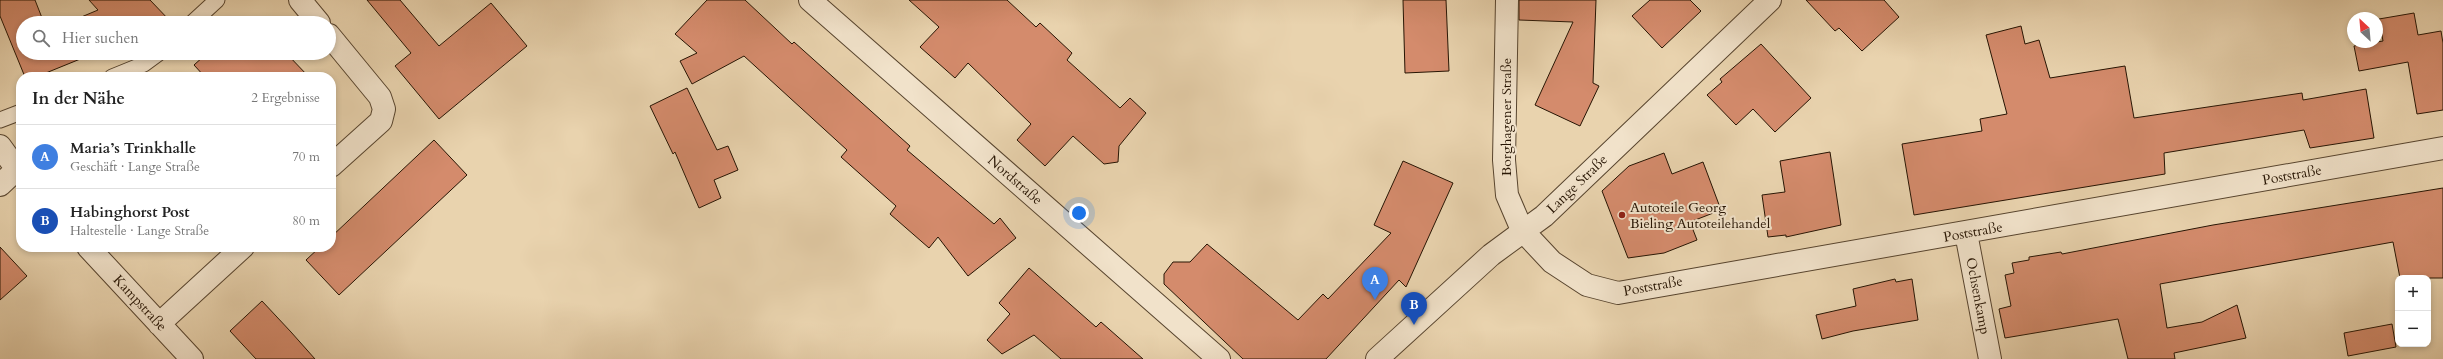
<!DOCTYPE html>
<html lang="de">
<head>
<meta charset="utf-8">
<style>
	:root { --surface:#fff; --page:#f2f2f2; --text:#222; --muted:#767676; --line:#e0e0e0; --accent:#db2777 }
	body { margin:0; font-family:Cardo,serif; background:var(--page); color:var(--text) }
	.controls { position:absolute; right:12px; bottom:12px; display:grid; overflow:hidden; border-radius:8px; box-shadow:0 2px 6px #0003 }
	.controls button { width:36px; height:36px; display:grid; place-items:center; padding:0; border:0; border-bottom:1px solid var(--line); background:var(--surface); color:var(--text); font:20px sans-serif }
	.compass { position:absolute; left:2347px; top:12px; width:36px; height:36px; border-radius:50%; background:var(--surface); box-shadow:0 2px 6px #0003; rotate:334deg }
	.you { position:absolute; left:1079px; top:213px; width:14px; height:14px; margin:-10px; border:3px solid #fff; border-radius:50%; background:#1a73e8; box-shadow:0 0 0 6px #1a73e833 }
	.badge { display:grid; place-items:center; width:26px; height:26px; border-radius:50%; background:var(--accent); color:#fff; font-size:13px; font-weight:700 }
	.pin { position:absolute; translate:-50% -33px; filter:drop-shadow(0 1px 2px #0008) }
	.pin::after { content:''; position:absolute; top:21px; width:14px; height:12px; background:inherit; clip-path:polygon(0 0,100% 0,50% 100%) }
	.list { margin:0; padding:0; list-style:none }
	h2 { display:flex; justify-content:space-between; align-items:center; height:52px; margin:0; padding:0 16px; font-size:17px }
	h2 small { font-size:13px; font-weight:400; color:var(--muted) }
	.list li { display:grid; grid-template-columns:26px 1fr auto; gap:12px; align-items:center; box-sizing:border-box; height:64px; padding:0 16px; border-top:1px solid var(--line) }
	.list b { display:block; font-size:15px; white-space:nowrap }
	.list p { margin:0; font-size:13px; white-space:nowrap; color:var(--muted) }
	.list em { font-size:13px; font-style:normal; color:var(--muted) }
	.icon { flex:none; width:22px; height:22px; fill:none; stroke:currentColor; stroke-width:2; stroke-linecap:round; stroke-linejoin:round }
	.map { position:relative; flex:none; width:2443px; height:359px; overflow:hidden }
	.search { position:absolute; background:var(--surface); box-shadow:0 2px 6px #0003; left:16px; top:16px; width:320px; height:44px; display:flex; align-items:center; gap:10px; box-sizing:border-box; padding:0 14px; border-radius:22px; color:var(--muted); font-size:15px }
	.panel { position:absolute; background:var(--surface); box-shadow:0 2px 6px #0003; left:16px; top:72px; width:320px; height:180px; border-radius:16px }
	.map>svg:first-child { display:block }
	.building { fill:#d48b6c; stroke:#261403 }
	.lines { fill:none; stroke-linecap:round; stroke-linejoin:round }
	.lane-casing { stroke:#57442e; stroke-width:17 }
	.street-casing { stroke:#57442e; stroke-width:24 }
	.lane { stroke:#f1e2ca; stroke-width:15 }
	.street { stroke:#f1e2ca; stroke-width:22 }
	.poi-dot { fill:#8f2418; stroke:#f1e2ca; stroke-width:1.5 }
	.labels { text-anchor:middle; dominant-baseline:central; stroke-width:4; stroke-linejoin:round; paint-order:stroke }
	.street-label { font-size:14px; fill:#261403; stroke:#f1e2ca }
	.poi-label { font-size:14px; fill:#261403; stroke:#f1e2ca; text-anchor:start }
</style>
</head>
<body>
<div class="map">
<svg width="2443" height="359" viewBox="0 0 2443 359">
	<rect width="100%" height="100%" fill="#e9d3ae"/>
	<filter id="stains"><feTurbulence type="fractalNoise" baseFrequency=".005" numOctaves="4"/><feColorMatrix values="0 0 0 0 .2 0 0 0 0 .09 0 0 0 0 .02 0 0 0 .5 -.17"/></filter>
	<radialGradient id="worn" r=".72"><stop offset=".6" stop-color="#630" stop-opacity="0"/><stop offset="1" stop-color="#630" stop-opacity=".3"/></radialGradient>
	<!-- building -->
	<path class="building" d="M 0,0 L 35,0 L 44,23 L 23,23 L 23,53 L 95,53 L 36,77 L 25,77 L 0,16 Z
		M 89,0 L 150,0 L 171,22 L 67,23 L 98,10 Z
		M 367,0 L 400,0 L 439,46 L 491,3 L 527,46 L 439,119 L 395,66 L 411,53 Z
		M 707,0 L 745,0 L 792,44 L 794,42 L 910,146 L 907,150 L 994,224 L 1000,218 L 1016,238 L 968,276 L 938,237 L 929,248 L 890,214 L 896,206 L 841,157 L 847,150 L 744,56 L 692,84 L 680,61 L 697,53 L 675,34 Z
		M 909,0 L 1007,0 L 1036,27 L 1040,23 L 1072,53 L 1067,60 L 1120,108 L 1130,98 L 1146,113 L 1119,146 L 1118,162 L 1104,164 L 1073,136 L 1045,166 L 1017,140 L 1031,124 L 968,63 L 955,78 L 920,47 L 939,27 Z
		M 1403,0 L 1446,0 L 1449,71 L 1405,73 Z
		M 1519,0 L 1596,0 L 1593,83 L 1599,86 L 1580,126 L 1535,105 L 1573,22 L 1519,20 Z
		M 1650,0 L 1690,0 L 1701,11 L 1662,48 L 1632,16 Z
		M 1806,0 L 1884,0 L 1899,17 L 1862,51 L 1839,28 L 1835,31 Z
		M 2414,13 L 2418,35 L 2441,31 L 2443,43 L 2443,110 L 2417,114 L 2408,62 L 2359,71 L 2354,46 L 2383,41 L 2379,19 Z
		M 2021,26 L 2025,44 L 2039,40 L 2050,78 L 2125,66 L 2134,118 L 2302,93 L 2303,100 L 2366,89 L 2374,138 L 2310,148 L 2304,130 L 2164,153 L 2165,174 L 1914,215 L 1902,144 L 1982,131 L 1980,119 L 2007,114 L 1986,35 Z
		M 1761,44 L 1811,98 L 1775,132 L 1753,109 L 1736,125 L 1707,95 L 1722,82 L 1720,79 Z
		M 201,53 L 286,53 L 309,77 L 205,77 L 194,65 L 204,56 Z
		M 687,88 L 717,150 L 728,146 L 738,170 L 714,180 L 721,198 L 699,208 L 675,152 L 673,154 L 650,106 Z
		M 434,140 L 467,175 L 339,295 L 306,260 L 320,247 L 331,247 L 331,237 Z
		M 1830,152 L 1841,225 L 1786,237 L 1786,235 L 1768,237 L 1762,195 L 1785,192 L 1780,161 Z
		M 1664,153 L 1672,174 L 1703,162 L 1721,210 L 1690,222 L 1697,240 L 1664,253 L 1628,258 L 1602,191 L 1629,166 Z
		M 1403,161 L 1453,183 L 1406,287 L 1399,280 L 1326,359 L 1243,359 L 1164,284 L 1164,274 L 1173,262 L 1190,262 L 1207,244 L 1298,320 L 1323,294 L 1328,299 L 1391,233 L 1374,225 Z
		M 2443,188 L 2443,278 L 2400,278 L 2393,242 L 2160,284 L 2167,328 L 2202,322 L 2237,305 L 2246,338 L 2174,353 L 2175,359 L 2128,359 L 2118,319 L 2005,338 L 1999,309 L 2011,306 L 2005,275 L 2014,273 L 2012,263 L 2029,260 L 2029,257 L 2061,252 L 2062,254 L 2213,225 Z
		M 0,247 L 27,276 L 0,300 Z
		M 1029,268 L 1096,327 L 1101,322 L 1143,359 L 1061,359 L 1034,335 L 1002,354 L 987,340 L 1010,314 L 999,303 Z
		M 1895,279 L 1896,282 L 1912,279 L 1918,320 L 1853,331 L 1822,339 L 1816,315 L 1856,306 L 1853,289 Z
		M 262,301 L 291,332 L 315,359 L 256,359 L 230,331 Z
		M 2392,324 L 2396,347 L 2348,356 L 2344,333 Z"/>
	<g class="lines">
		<!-- lane casing -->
		<g class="lane-casing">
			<path id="lane" d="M 192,23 L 217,0
				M 112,77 L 144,64 L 159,53
				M 0,120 L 21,112"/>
		</g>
		<!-- street casing -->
		<g class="street-casing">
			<path id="street" d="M 300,0 L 319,23
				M 810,0 L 1219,359
				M 1507,0 L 1504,160 L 1507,195 L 1522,230 L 1552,262 L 1587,285 L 1618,293 L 2443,148
				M 329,35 L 380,97 L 384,109 L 381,121 L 331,166
				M 0,146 L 21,175
				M 0,185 L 16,170
				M 1966,233 L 1990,359
				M 88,247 L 192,359
				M 159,324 L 243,247
				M 1377,359 L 1491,255 L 1544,216 L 1770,0"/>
		</g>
		<!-- lane -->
		<use href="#lane" class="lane"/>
		<!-- street -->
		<use href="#street" class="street"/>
	</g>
	<!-- markers -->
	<circle class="poi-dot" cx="1622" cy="215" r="4"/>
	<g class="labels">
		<!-- street labels -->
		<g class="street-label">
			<text transform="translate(1506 117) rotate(-90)">Borghagener Straße</text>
			<text transform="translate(2292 175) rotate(-10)">Poststraße</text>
			<text transform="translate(1015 180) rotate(41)">Nordstraße</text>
			<text transform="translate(1577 184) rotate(-44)">Lange Straße</text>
			<text transform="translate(1973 232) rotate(-10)">Poststraße</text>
			<text transform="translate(1653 286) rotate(-10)">Poststraße</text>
			<text transform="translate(1978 296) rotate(79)">Ochsenkamp</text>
			<text transform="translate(140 303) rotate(47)">Kampstraße</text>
		</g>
		<!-- poi labels -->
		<g class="poi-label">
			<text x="1630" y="207">Autoteile Georg<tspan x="1630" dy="16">Bieling Autoteilehandel</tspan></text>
		</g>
	</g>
	<rect width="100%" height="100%" filter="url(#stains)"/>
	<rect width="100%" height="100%" fill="url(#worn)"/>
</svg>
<div class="controls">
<button>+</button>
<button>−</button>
</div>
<svg class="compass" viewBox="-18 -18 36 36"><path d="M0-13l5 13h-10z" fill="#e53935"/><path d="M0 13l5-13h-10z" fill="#767676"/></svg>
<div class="you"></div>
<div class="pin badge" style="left:1375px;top:300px;background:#3f7fe0">A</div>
<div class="pin badge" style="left:1414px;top:325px;background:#1a4fb4">B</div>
<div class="search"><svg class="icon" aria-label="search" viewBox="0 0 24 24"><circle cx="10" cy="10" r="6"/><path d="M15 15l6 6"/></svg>Hier suchen</div>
<section class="panel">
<h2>In der Nähe<small>2 Ergebnisse</small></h2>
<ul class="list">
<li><span class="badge" style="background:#3f7fe0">A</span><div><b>Maria’s Trinkhalle</b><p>Geschäft · Lange Straße</p></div><em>70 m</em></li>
<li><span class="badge" style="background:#1a4fb4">B</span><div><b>Habinghorst Post</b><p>Haltestelle · Lange Straße</p></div><em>80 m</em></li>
</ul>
</section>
</div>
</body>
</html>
